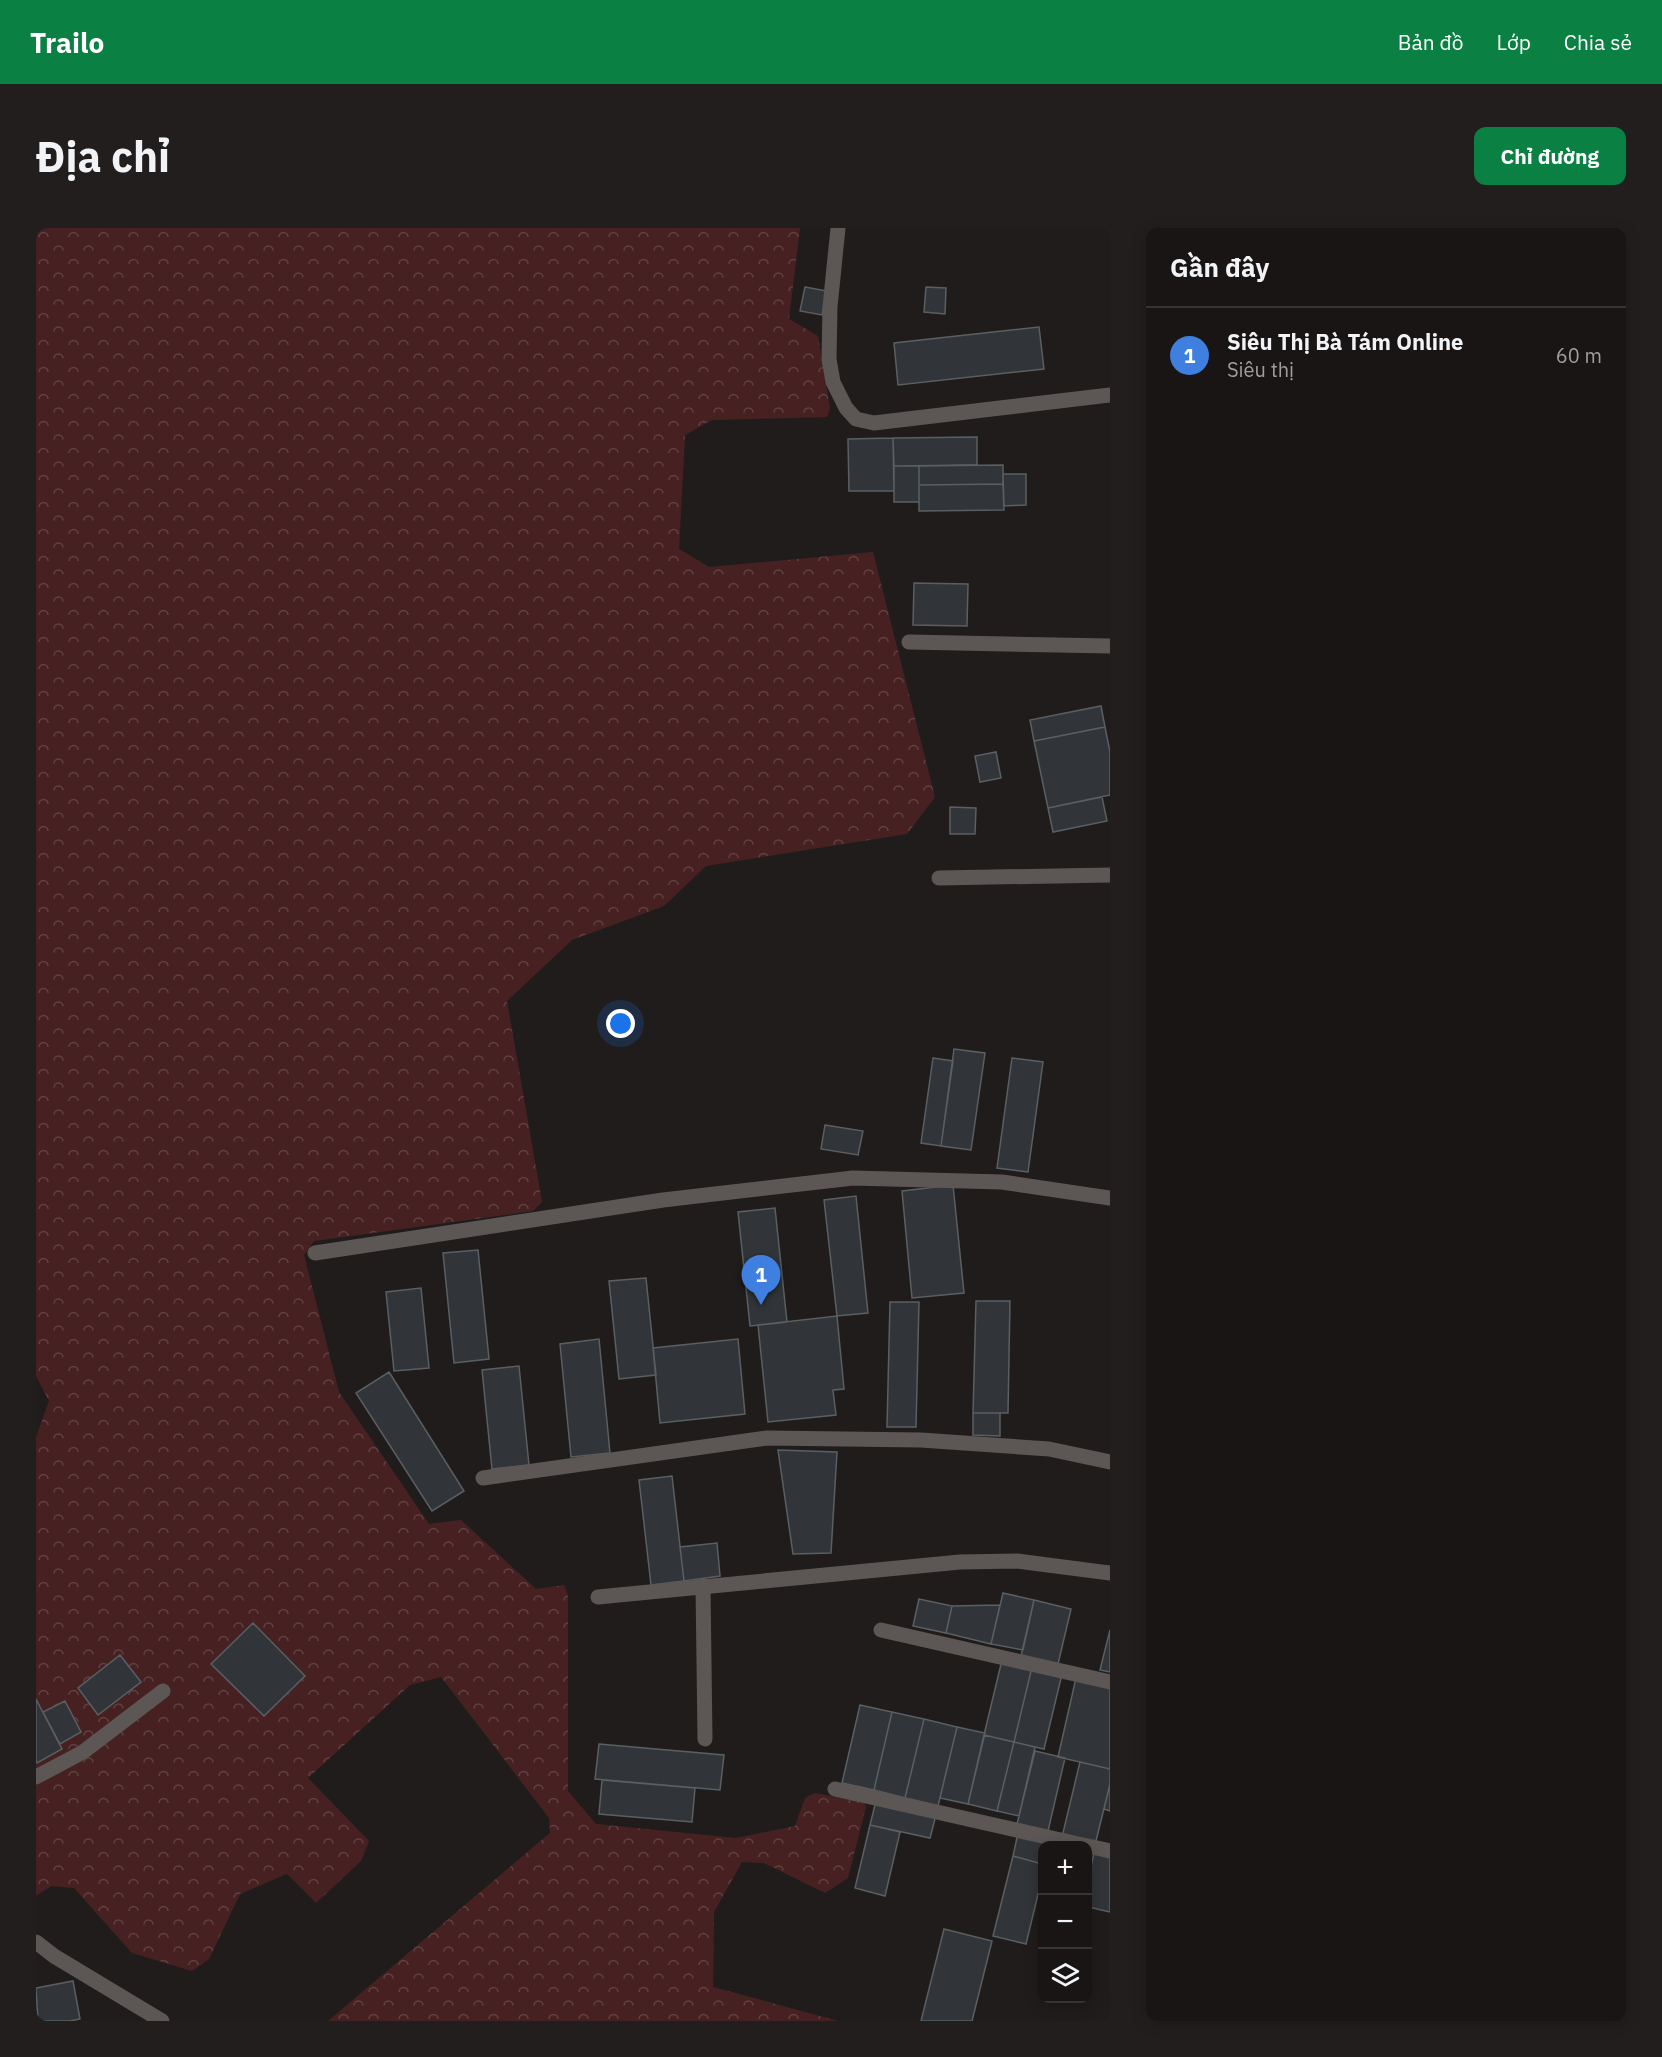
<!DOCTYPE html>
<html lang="vi">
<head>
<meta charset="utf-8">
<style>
	:root { --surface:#191515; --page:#221e1e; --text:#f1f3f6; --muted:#9f9fa0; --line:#373434; --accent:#0b8043 }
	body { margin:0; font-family:"IBM Plex Sans",sans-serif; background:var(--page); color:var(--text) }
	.controls { position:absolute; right:18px; bottom:18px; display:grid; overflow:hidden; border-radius:12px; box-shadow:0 3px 15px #0003 }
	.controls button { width:54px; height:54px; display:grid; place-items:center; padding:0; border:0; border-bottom:2px solid var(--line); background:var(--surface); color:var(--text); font:30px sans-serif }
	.you { position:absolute; left:585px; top:796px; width:21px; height:21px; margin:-15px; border:4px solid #fff; border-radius:50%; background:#1a73e8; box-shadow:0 0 0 9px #1a73e833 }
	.badge { display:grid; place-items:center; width:39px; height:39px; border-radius:50%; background:var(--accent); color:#fff; font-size:20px; font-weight:700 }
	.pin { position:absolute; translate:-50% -50px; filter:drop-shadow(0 2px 3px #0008) }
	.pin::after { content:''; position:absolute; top:32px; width:21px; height:18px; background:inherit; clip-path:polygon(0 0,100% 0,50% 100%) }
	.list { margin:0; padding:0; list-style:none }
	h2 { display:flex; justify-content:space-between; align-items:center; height:78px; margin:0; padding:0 24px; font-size:26px }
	h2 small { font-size:20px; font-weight:400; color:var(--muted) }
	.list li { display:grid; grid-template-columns:39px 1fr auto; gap:18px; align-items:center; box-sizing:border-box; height:96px; padding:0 24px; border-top:2px solid var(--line) }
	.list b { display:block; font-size:22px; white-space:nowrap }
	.list p { margin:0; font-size:20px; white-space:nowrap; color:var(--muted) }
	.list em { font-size:20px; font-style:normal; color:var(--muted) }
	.icon { flex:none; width:33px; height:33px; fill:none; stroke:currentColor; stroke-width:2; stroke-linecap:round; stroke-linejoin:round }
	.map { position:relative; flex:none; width:1074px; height:1793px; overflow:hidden; border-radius:12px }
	header { display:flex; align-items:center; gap:36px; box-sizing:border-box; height:84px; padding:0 30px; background:var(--accent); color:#fff }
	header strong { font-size:28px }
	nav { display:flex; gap:33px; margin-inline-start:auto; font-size:21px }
	.intro { display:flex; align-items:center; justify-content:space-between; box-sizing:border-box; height:144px; padding:0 36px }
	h1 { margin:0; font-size:42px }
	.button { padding:15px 27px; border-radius:12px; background:var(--accent); color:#fff; font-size:21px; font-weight:700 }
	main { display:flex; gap:36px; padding:0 36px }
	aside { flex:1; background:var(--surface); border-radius:12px; box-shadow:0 3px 15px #0003 }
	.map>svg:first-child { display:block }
	.forest { fill:url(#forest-crowns) }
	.building { fill:#313539; stroke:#5a5f62; stroke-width:1.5 }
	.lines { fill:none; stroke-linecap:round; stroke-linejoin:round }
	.minor { stroke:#5c5655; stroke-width:15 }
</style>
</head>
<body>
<header>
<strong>Trailo</strong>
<nav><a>Bản đồ</a><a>Lớp</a><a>Chia sẻ</a></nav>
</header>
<div class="intro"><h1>Địa chỉ</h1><a class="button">Chỉ đường</a></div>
<main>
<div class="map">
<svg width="1074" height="1793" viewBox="0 0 1074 1793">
	<defs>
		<pattern id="forest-crowns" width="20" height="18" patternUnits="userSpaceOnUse" patternTransform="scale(1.5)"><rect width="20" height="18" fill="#472122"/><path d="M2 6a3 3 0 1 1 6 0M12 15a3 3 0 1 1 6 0" fill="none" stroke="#614142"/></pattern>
	</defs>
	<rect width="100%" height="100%" fill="#211c1c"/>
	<!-- forest -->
	<path class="forest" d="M 0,0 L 764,0 L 753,91 L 782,108 L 794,181 L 791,189 L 676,192 L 649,207 L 643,321 L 673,339 L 837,324 L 899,569 L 871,606 L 670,638 L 628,678 L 536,712 L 471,773 L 506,974 L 497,983 L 278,1013 L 268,1027 L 303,1164 L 393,1296 L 425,1292 L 500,1361 L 528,1357 L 532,1368 L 532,1563 L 560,1596 L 700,1610 L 759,1598 L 769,1570 L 779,1565 L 827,1574 L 830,1579 L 812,1650 L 789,1665 L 728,1635 L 706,1634 L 678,1684 L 677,1759 L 802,1793 L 292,1793 L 514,1605 L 513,1590 L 405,1449 L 374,1457 L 272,1550 L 333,1613 L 325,1633 L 280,1675 L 251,1646 L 204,1666 L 173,1731 L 156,1743 L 96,1725 L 38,1660 L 15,1658 L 0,1668 L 0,1209 L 13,1173 L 0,1148 Z"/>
	<!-- building -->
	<path class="building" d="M 769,59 L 791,63 L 786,87 L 764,83 Z
		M 890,59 L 910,60 L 909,86 L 888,84 Z
		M 1003,99 L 1008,141 L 862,157 L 858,115 Z
		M 941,209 L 941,237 L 858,238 L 857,210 Z
		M 857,210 L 858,263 L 813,263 L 812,211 Z
		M 967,237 L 967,256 L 883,257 L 883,238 Z
		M 858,238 L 883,238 L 883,274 L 858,274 Z
		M 967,246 L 990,246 L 990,277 L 968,278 Z
		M 967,256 L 968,282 L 883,283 L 883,257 Z
		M 878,355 L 932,356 L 931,398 L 877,397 Z
		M 1065,478 L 1069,499 L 998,513 L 994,492 Z
		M 1069,499 L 1074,524 L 1074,567 L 1012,580 L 998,513 Z
		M 960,524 L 965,550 L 944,554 L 939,528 Z
		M 1066,569 L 1071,593 L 1017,604 L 1012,580 Z
		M 914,579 L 940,580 L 939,606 L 914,606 Z
		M 918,821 L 949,825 L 935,922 L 905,918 Z
		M 897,830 L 917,833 L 905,918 L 885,915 Z
		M 976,830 L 1007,834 L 992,944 L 961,940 Z
		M 789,897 L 827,903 L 822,927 L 785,921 Z
		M 917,957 L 928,1065 L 876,1070 L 866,963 Z
		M 820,968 L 832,1085 L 801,1088 L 788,972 Z
		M 739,980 L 751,1094 L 714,1098 L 702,984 Z
		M 442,1022 L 453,1131 L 418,1135 L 407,1025 Z
		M 610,1050 L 620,1147 L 583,1151 L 573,1053 Z
		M 385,1060 L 393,1140 L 358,1143 L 350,1064 Z
		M 940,1073 L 974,1073 L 972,1185 L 937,1185 Z
		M 854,1074 L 883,1074 L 880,1199 L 851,1199 Z
		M 801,1088 L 808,1161 L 797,1162 L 800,1187 L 732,1194 L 722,1097 Z
		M 563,1111 L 574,1225 L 535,1229 L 524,1116 Z
		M 702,1111 L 709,1186 L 624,1195 L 617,1120 Z
		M 483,1138 L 493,1237 L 456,1241 L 446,1142 Z
		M 353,1144 L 428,1263 L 396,1283 L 320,1165 Z
		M 937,1185 L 964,1185 L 964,1208 L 937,1207 Z
		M 742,1222 L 801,1224 L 795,1325 L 757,1326 Z
		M 636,1248 L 648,1353 L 615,1357 L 603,1252 Z
		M 681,1315 L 684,1348 L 648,1353 L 644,1319 Z
		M 967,1365 L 998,1372 L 987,1422 L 955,1416 Z
		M 883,1371 L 916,1378 L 910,1405 L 877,1398 Z
		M 998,1372 L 1035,1381 L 1022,1436 L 985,1428 Z
		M 964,1377 L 955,1416 L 910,1405 L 916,1378 Z
		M 217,1395 L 269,1448 L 228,1488 L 175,1436 Z
		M 1074,1402 L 1074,1444 L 1064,1442 Z
		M 84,1427 L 105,1454 L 62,1487 L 42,1460 Z
		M 966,1432 L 996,1439 L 978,1514 L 948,1507 Z
		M 996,1439 L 1026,1446 L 1008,1521 L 978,1514 Z
		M 1040,1450 L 1074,1458 L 1074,1541 L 1022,1529 Z
		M 0,1471 L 26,1521 L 1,1535 L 0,1532 Z
		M 29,1473 L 45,1504 L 24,1516 L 7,1484 Z
		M 824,1477 L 856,1484 L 838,1562 L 806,1555 Z
		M 856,1484 L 888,1491 L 869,1570 L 838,1562 Z
		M 888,1491 L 921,1499 L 902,1578 L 869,1570 Z
		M 921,1499 L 949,1505 L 932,1576 L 904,1570 Z
		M 948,1507 L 978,1514 L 961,1583 L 932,1576 Z
		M 978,1514 L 999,1519 L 983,1588 L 961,1583 Z
		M 563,1516 L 688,1527 L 684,1562 L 559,1551 Z
		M 999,1523 L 1029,1530 L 1012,1603 L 981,1596 Z
		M 1044,1534 L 1074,1541 L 1074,1556 L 1059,1617 L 1026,1609 Z
		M 566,1552 L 659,1560 L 656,1594 L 563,1586 Z
		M 1074,1556 L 1074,1583 L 1068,1581 Z
		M 840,1573 L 900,1587 L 894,1610 L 834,1597 Z
		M 834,1597 L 864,1604 L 849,1668 L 819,1660 Z
		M 982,1605 L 1016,1613 L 1014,1618 L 1006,1618 L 1006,1636 L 977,1628 Z
		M 1058,1625 L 1074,1629 L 1074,1684 L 1052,1679 L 1052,1652 Z
		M 977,1628 L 1006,1636 L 1006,1650 L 990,1716 L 957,1708 Z
		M 908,1701 L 956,1713 L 936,1793 L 885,1793 Z
		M 37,1753 L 44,1791 L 34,1793 L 2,1793 L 0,1760 Z"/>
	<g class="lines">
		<!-- minor -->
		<path class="minor" d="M 802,0 L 794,79 L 793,131 L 797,154 L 810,180 L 820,191 L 838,195 L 1074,167
			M 873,414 L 1074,418
			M 903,650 L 1074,647
			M 279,1025 L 627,972 L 817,950 L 966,954 L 1074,970
			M 447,1250 L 731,1210 L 885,1212 L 1013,1221 L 1074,1234
			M 667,1358 L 669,1511
			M 562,1369 L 924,1334 L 981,1333 L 1074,1345
			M 845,1402 L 1074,1454
			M 0,1549 L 47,1524 L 127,1463
			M 799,1561 L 1051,1618
			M 1052,1618 L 1074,1623
			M 0,1714 L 18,1728 L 126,1793"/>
	</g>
</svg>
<div class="controls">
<button>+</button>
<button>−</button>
<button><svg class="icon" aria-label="layers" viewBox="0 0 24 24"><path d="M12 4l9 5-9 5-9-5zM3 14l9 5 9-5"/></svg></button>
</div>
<div class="you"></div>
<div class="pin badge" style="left:725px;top:1077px;background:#3f7fe0">1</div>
</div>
<aside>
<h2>Gần đây<small></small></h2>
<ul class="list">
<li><span class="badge" style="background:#3f7fe0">1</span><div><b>Siêu Thị Bà Tám Online</b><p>Siêu thị</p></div><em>60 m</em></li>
</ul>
</aside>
</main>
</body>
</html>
